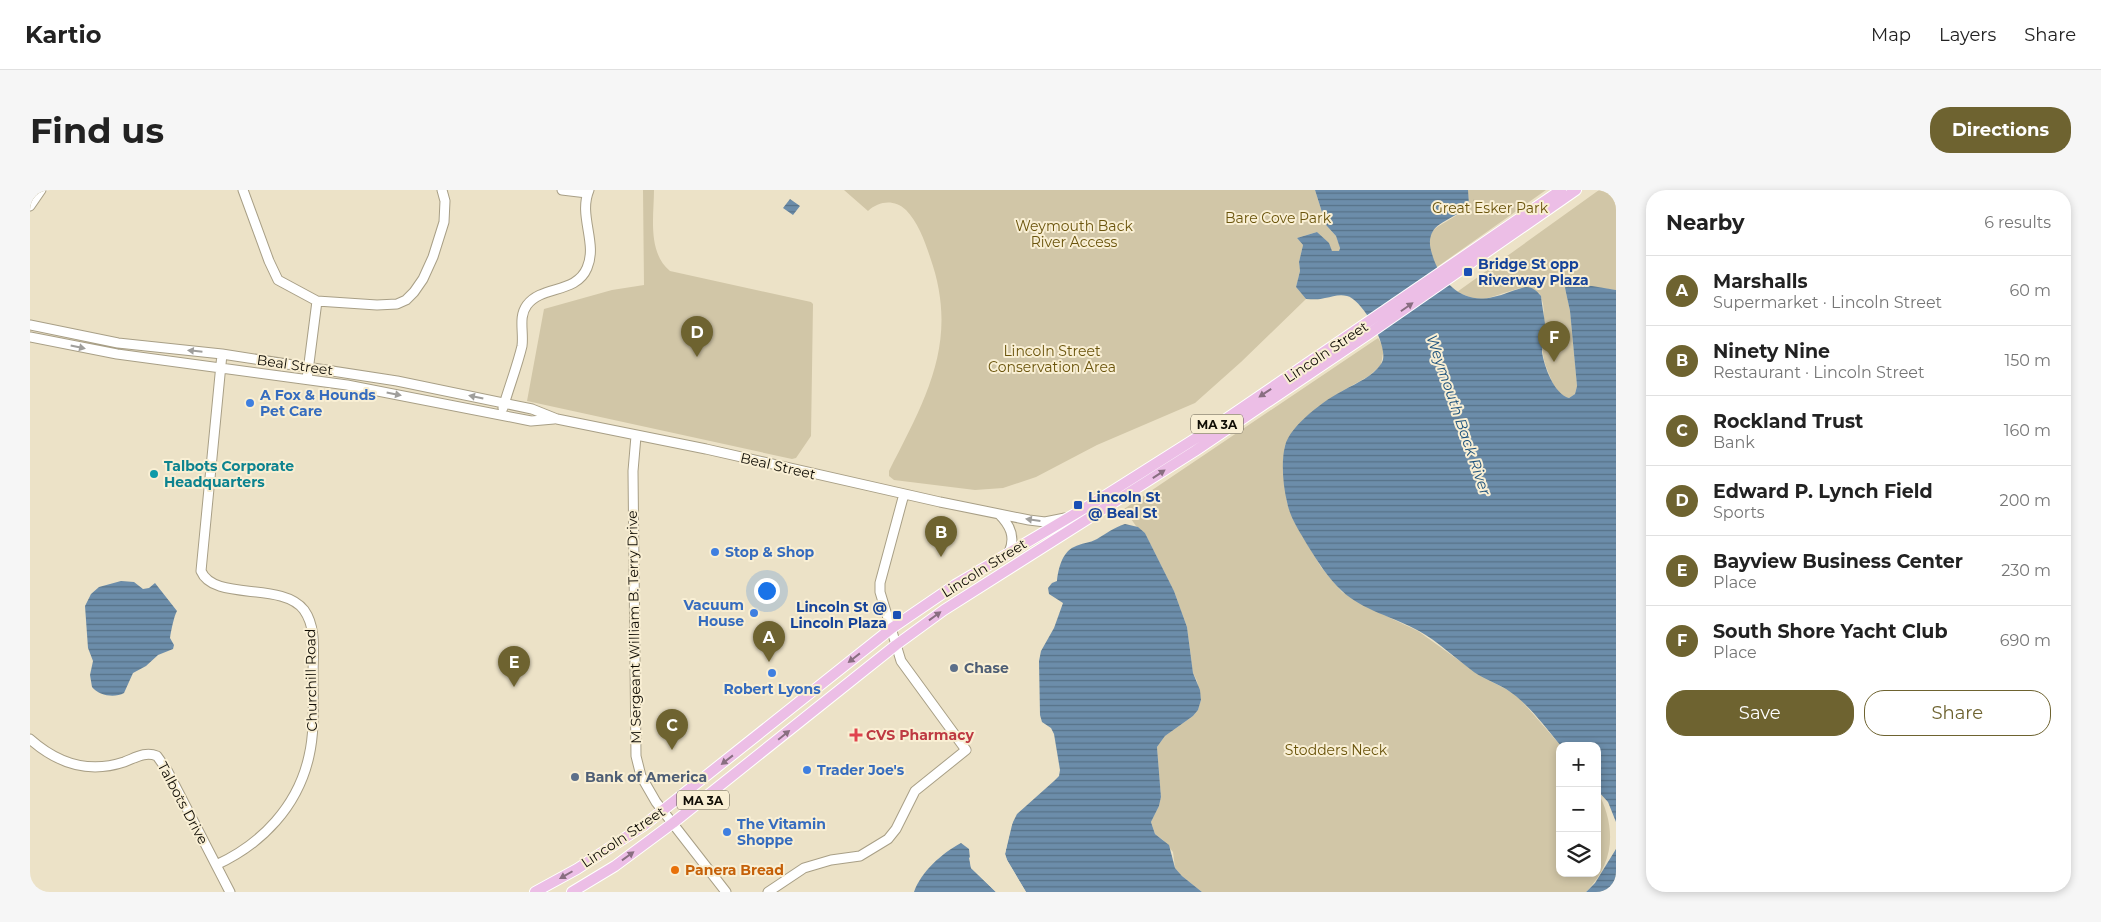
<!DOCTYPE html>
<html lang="en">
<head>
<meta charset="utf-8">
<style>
	:root { --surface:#fff; --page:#f6f6f6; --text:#222; --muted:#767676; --line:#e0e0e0; --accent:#6e6330 }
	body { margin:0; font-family:Montserrat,sans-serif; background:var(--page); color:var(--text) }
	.controls { position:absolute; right:15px; bottom:15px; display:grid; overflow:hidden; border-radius:10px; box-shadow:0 2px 8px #0003 }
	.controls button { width:45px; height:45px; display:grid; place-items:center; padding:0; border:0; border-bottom:1px solid var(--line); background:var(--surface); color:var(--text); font:25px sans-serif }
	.you { position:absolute; left:736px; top:400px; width:18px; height:18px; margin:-12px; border:4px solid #fff; border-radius:50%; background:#1a73e8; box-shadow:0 0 0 8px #1a73e833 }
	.badge { display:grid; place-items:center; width:32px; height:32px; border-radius:50%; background:var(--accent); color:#fff; font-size:16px; font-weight:700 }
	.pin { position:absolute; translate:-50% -41px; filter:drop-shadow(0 1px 2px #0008) }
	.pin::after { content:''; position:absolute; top:26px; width:18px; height:15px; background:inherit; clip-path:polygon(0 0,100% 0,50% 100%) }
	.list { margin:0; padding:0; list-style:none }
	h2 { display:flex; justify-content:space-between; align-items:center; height:65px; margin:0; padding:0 20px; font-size:21px }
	h2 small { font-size:16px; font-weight:400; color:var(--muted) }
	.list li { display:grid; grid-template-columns:32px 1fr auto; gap:15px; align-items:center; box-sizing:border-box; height:70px; padding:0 20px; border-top:1px solid var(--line) }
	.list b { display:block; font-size:19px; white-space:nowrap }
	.list p { margin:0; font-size:16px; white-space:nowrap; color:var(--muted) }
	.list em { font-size:16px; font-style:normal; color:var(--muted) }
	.actions { display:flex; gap:10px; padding:15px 20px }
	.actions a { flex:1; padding:11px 0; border:1px solid var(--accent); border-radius:20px; text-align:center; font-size:18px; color:var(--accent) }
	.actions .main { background:var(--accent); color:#fff }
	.icon { flex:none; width:28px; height:28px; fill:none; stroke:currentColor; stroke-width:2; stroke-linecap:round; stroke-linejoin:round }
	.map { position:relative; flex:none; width:1586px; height:702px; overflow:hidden; border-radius:20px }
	header { display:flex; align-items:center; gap:30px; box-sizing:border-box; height:70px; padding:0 25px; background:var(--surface); border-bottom:1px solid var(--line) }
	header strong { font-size:24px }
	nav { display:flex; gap:28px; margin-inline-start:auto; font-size:18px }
	.intro { display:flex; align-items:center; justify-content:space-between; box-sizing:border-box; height:120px; padding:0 30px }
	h1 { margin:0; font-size:35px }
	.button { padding:12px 22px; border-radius:20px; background:var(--accent); color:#fff; font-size:18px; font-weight:700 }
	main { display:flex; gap:30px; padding:0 30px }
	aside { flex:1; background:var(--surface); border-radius:20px; box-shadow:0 2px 8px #0003 }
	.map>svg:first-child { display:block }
	.green { fill:#d1c6a7 }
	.wetland { fill:url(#wetland-marsh) }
	.water { fill:url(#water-rules) }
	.pier { fill:#ece2c7 }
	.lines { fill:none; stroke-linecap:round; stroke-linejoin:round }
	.minor-casing { stroke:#a89f86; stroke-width:11 }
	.major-casing { stroke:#fff; stroke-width:12 }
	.minor { stroke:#fff; stroke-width:9 }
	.major { stroke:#ecbee6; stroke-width:10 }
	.oneway { fill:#896e81 }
	.oneway2 { fill:#9f9e9b }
	.transit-dot { fill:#1a4fb4; stroke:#f9efd4; stroke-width:2 }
	.shop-dot { fill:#3f7fe0; stroke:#f9efd4; stroke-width:2 }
	.culture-dot { fill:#0f9aa8; stroke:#f9efd4; stroke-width:2 }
	.service-dot { fill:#5c6f8a; stroke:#f9efd4; stroke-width:2 }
	.health-dot { fill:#e0444e; stroke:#f9efd4; stroke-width:2 }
	.food-dot { fill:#e8710a; stroke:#f9efd4; stroke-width:2 }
	.labels { text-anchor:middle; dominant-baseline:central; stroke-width:4; stroke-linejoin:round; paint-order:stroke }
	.shield { fill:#f9efd4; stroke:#565143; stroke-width:1 }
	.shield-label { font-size:12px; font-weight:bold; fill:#100d05 }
	.park-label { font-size:14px; fill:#6a540c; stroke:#f9efd4 }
	.transit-label { font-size:14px; font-weight:bold; fill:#164399; stroke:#f9efd4; text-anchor:start }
	.street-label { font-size:14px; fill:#100d05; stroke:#f9efd4 }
	.shop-label { font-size:14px; font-weight:bold; fill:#366cbe; stroke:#f9efd4; text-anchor:start }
	.culture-label { font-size:14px; font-weight:bold; fill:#0d838f; stroke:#f9efd4; text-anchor:start }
	.service-label { font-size:14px; font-weight:bold; fill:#4e5e75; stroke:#f9efd4; text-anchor:start }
	.health-label { font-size:14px; font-weight:bold; fill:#be3a42; stroke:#f9efd4; text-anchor:start }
	.food-label { font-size:14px; font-weight:bold; fill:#c56008; stroke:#f9efd4; text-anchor:start }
	.water-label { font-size:15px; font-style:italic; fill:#1f537d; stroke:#f9efd4 }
</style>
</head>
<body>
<header>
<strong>Kartio</strong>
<nav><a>Map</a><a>Layers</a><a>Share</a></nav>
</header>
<div class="intro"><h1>Find us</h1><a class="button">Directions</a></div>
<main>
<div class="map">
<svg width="1586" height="702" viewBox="0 0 1586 702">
	<defs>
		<pattern id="wetland-marsh" width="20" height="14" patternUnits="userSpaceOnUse" patternTransform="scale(1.25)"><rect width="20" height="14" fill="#d1c6a7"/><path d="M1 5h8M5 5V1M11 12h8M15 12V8" fill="none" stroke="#b2a98e"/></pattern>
		<pattern id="water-rules" width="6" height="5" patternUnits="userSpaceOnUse" patternTransform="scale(1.25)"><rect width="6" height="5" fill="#6c8daa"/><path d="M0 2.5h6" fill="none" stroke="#577288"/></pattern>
	</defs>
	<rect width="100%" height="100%" fill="#ece2c7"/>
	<!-- green -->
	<path class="green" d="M 613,0 L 624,0 C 624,26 617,62 640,81 L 781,112 L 783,114 L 781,246 L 766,268 L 762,269 L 497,211 L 514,119 L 582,100 L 614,95 Z
		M 814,0 L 1285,0 L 1296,35 L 1306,46 L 1310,57 L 1309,61 L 1302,61 L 1287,42 L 1267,48 L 1273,55 L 1269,72 L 1270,81 L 1266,97 L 1276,109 L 1211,172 L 1165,213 L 1067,255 L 1006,287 L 973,298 L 945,300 L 864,290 L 859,286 L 859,281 C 896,208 930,151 900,67 C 895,51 887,31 876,20 C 864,9 849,11 838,21 Z
		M 1438,0 L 1516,0 L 1407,77 C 1383,31 1418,40 1439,14 Z
		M 1569,0 L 1586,0 L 1586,100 L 1541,94 L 1535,98 L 1540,121 L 1547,196 L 1545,204 L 1539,208 C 1528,205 1525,199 1521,189 C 1518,181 1514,173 1513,164 C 1510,145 1519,120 1509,103 L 1490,98 L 1455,109 L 1442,108 L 1427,102 Z
		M 1348,148 L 1354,158 L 1351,175 L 1339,186 L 1312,201 L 1275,228 L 1255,255 L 1253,273 L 1255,298 L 1257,313 L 1265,333 L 1291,377 L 1312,402 L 1354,425 L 1388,441 L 1452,487 L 1476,499 L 1490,509 L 1531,556 L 1530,683 L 1567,683 L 1567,600 C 1586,636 1586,671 1556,702 L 1172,702 L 1152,686 L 1145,678 L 1143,662 L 1133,650 L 1125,644 L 1121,632 L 1129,616 L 1131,607 L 1127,557 L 1135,546 L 1163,526 L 1168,520 L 1171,510 L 1167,491 L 1163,483 L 1157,437 L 1144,401 L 1115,343 L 1106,336 L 1094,319 Z"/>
	<!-- wetland -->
	<path class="wetland" d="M 1438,0 L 1450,0 L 1448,7 L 1439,14 Z"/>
	<!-- water -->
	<path class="water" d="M 1285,0 L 1438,0 L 1439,14 C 1430,26 1409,31 1403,41 C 1397,51 1401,61 1404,70 C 1414,96 1435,114 1463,107 C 1474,105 1485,99 1496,97 C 1503,97 1507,101 1511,106 C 1512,116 1514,125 1515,134 C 1515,143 1512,152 1512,162 C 1514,176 1524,204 1539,208 L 1545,204 L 1547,196 L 1540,121 L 1535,98 L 1536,95 L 1562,96 L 1586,100 L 1586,632 L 1578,612 L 1567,600 L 1567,556 L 1531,556 C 1514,536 1498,513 1476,499 C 1464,492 1451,488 1440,479 C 1423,466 1407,451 1389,441 C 1364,427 1332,420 1312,401 C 1298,388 1288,372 1278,356 C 1270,342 1260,328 1257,312 C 1253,295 1251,272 1255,256 C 1260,235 1296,209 1314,200 C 1327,193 1343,186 1351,174 C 1362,160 1332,109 1317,106 C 1308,104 1303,107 1295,108 C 1289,110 1282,109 1276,109 L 1266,97 L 1270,81 L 1269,72 L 1273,55 L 1267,48 L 1287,42 L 1299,53 L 1302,61 L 1309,61 L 1310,58 L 1306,46 L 1296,35 Z
		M 760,9 L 770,16 L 763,25 L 753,18 Z
		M 1095,334 L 1108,337 L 1115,343 L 1144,401 L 1157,437 L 1163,483 L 1170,500 L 1171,510 L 1168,520 L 1163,526 L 1135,546 L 1127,557 L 1131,607 L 1129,616 L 1121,632 L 1125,644 L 1139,655 L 1145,678 L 1152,686 L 1172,702 L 996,702 L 977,670 L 975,664 L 981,636 L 987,624 L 1024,591 L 1029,586 L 1030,580 L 1024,544 L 1021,538 L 1012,532 L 1010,525 L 1009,471 L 1011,461 L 1024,438 L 1033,413 L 1019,404 L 1018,398 L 1022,393 L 1027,391 C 1028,380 1032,362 1044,357 C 1051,353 1060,353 1067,349 C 1077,343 1083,338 1095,334 Z
		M 91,391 L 104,392 L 113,399 L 119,398 L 125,393 L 147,421 C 144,426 141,441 140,448 L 144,455 L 143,459 L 128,465 L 116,476 L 103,483 L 94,503 C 85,508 69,506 62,497 L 60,485 L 63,471 L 58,458 L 55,416 L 61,404 L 69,397 Z
		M 931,653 L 939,659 L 941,678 L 966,702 L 884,702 C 891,682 912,663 931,653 Z
		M 1586,659 L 1586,702 L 1556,702 L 1565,693 Z"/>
	<!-- pier -->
	<path class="pier" d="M 983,631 L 975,664 L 977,670 L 996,702 L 993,702 L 987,692 L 974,671 L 973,664 L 979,635 Z
		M 942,665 L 943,677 L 965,696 L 968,702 L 966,702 L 941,678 L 939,668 Z"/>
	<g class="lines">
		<!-- minor casing -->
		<g class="minor-casing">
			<path id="minor" d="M 213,0 L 239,71 L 248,90 L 287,111 L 347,115 L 367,114 L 376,110 L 384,102 L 393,89 L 403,67 L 414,32 L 415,11 L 412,0
				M 532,0 L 557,3
				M 0,16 L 11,0
				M 0,135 L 88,153 L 192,164 L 367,191 L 502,219 L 527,229 L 676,259 L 910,312 L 999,330 L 1015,332 L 1035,328
				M 0,147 L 87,164 L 317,195 L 501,231 L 524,229
				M 277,189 L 287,111
				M 473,218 C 479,197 487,177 492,156 C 494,142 488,127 497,115 C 512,95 546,104 557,78 C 568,53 548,26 559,0
				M 606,246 L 603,281 L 606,566 L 611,586 L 626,612 L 696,702
				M 969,324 C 980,335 986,347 979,362
				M 0,549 C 27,573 58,584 94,572 C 105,568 115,561 127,566 L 137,580 L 200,702
				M 186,675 C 232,654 268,616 279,566 C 285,540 283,513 283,486 C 283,464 287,438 274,420 C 252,391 184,412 171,381 L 192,164
				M 738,702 L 774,678 L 801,670 L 830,666 L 858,649 L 866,639 L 885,601 L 936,560 L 871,471 L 850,402 L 850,393 L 874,304"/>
		</g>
		<!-- major casing -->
		<g class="major-casing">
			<path id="major" d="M 505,702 L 547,679 L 613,636 L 862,438 L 925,395 L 1065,312 L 1193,231 L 1531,0
				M 542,702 L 585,676 L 643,633 L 866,455 L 914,420 L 1165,261 L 1337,145 L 1546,0"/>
		</g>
		<!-- minor -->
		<use href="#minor" class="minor"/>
		<!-- major -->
		<use href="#major" class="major"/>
	</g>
	<!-- one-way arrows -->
	<defs><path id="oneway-solid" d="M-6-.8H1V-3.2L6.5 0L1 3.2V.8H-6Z" transform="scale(1.25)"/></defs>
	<g class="oneway">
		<use href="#oneway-solid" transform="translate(1377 117) rotate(-35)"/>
		<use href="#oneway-solid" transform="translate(1235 203) rotate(146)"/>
		<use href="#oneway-solid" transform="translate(1129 284) rotate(-34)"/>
		<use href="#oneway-solid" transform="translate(905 426) rotate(-36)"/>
		<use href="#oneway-solid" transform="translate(824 468) rotate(142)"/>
		<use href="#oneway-solid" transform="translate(754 545) rotate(-39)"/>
		<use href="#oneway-solid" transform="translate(697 570) rotate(142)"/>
		<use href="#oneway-solid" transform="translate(598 666) rotate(-36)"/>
		<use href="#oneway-solid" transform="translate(536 685) rotate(150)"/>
	</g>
	<g class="oneway2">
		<use href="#oneway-solid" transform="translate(48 157) rotate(12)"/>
		<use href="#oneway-solid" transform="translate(165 161) rotate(-174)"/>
		<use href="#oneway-solid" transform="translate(364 204) rotate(11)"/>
		<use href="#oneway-solid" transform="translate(446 207) rotate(-168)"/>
		<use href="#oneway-solid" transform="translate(1003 330) rotate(-172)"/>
	</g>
	<!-- markers -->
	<g class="transit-dot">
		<rect x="1433" y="77" width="10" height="10" rx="2.5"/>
		<rect x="1043" y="310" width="10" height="10" rx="2.5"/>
		<rect x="862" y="420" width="10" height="10" rx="2.5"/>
	</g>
	<g class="shop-dot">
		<circle cx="220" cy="213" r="5"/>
		<circle cx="685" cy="362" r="5"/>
		<circle cx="724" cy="423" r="5"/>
		<circle cx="742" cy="483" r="5"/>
		<circle cx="777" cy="580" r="5"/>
		<circle cx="697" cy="642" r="5"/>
	</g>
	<circle class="culture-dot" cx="124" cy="284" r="5"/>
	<g class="service-dot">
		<circle cx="924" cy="478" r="5"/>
		<circle cx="545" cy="587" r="5"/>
	</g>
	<path class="health-dot" d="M823.5 537.5h5v5h5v5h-5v5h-5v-5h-5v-5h5z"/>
	<circle class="food-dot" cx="645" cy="680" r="5"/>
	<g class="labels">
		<!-- shield labels -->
		<g class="shield">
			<rect x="1161" y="224.5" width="52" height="19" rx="4"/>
			<rect x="647" y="600.5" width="52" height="19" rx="4"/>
		</g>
		<g class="shield-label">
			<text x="1187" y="234">MA 3A</text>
			<text x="673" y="610">MA 3A</text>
		</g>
		<!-- park labels -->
		<g class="park-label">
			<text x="1460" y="18">Great Esker Park</text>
			<text x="1248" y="28">Bare Cove Park</text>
			<text x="1044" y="36">Weymouth Back<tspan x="1044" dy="16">River Access</tspan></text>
			<text x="1022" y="161">Lincoln Street<tspan x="1022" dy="16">Conservation Area</tspan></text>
			<text x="1306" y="560">Stodders Neck</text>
		</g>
		<!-- transit labels -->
		<g class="transit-label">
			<text x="1448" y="74">Bridge St opp<tspan x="1448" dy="16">Riverway Plaza</tspan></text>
			<text x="1058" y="307">Lincoln St<tspan x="1058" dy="16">@ Beal St</tspan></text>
			<text x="857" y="417" text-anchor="end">Lincoln St @<tspan x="857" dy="16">Lincoln Plaza</tspan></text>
		</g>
		<!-- street labels -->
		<g class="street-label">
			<text transform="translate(1296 162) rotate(-34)">Lincoln Street</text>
			<text transform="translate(265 175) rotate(8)">Beal Street</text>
			<text transform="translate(748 276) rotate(13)">Beal Street</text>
			<text transform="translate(954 378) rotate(-32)">Lincoln Street</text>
			<text transform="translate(604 437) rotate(-91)">M Sergeant William B. Terry Drive</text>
			<text transform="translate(281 490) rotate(-91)">Churchill Road</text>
			<text transform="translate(153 613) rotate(62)">Talbots Drive</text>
			<text transform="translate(593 647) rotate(-34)">Lincoln Street</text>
		</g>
		<!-- shop labels -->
		<g class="shop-label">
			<text x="230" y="205">A Fox &amp; Hounds<tspan x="230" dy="16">Pet Care</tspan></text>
			<text x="695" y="362">Stop &amp; Shop</text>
			<text x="714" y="415" text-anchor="end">Vacuum<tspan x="714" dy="16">House</tspan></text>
			<text x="742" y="499" text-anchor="middle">Robert Lyons</text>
			<text x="787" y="580">Trader Joe's</text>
			<text x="707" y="634">The Vitamin<tspan x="707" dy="16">Shoppe</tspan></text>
		</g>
		<!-- culture labels -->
		<g class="culture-label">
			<text x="134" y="276">Talbots Corporate<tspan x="134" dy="16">Headquarters</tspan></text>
		</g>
		<!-- service labels -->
		<g class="service-label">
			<text x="934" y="478">Chase</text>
			<text x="555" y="587">Bank of America</text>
		</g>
		<!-- health labels -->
		<g class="health-label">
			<text x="836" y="545">CVS Pharmacy</text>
		</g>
		<!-- food labels -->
		<g class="food-label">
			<text x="655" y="680">Panera Bread</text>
		</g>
		<!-- water labels -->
		<g class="water-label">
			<text transform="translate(1429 225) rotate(71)">Weymouth Back River</text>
		</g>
	</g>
</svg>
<div class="controls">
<button>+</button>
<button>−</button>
<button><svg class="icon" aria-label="layers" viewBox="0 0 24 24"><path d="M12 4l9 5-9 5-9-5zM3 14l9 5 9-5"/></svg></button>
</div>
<div class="you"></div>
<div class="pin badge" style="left:739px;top:472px">A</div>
<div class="pin badge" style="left:911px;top:367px">B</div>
<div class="pin badge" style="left:642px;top:560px">C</div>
<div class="pin badge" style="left:667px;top:167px">D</div>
<div class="pin badge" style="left:484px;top:497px">E</div>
<div class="pin badge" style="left:1524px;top:172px">F</div>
</div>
<aside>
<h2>Nearby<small>6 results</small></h2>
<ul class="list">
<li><span class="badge">A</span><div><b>Marshalls</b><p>Supermarket · Lincoln Street</p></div><em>60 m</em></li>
<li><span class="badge">B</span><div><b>Ninety Nine</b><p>Restaurant · Lincoln Street</p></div><em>150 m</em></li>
<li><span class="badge">C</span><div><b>Rockland Trust</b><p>Bank</p></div><em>160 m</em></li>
<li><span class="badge">D</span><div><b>Edward P. Lynch Field</b><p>Sports</p></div><em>200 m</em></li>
<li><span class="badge">E</span><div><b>Bayview Business Center</b><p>Place</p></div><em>230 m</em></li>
<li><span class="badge">F</span><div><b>South Shore Yacht Club</b><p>Place</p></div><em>690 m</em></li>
</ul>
<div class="actions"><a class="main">Save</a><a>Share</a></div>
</aside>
</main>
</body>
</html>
